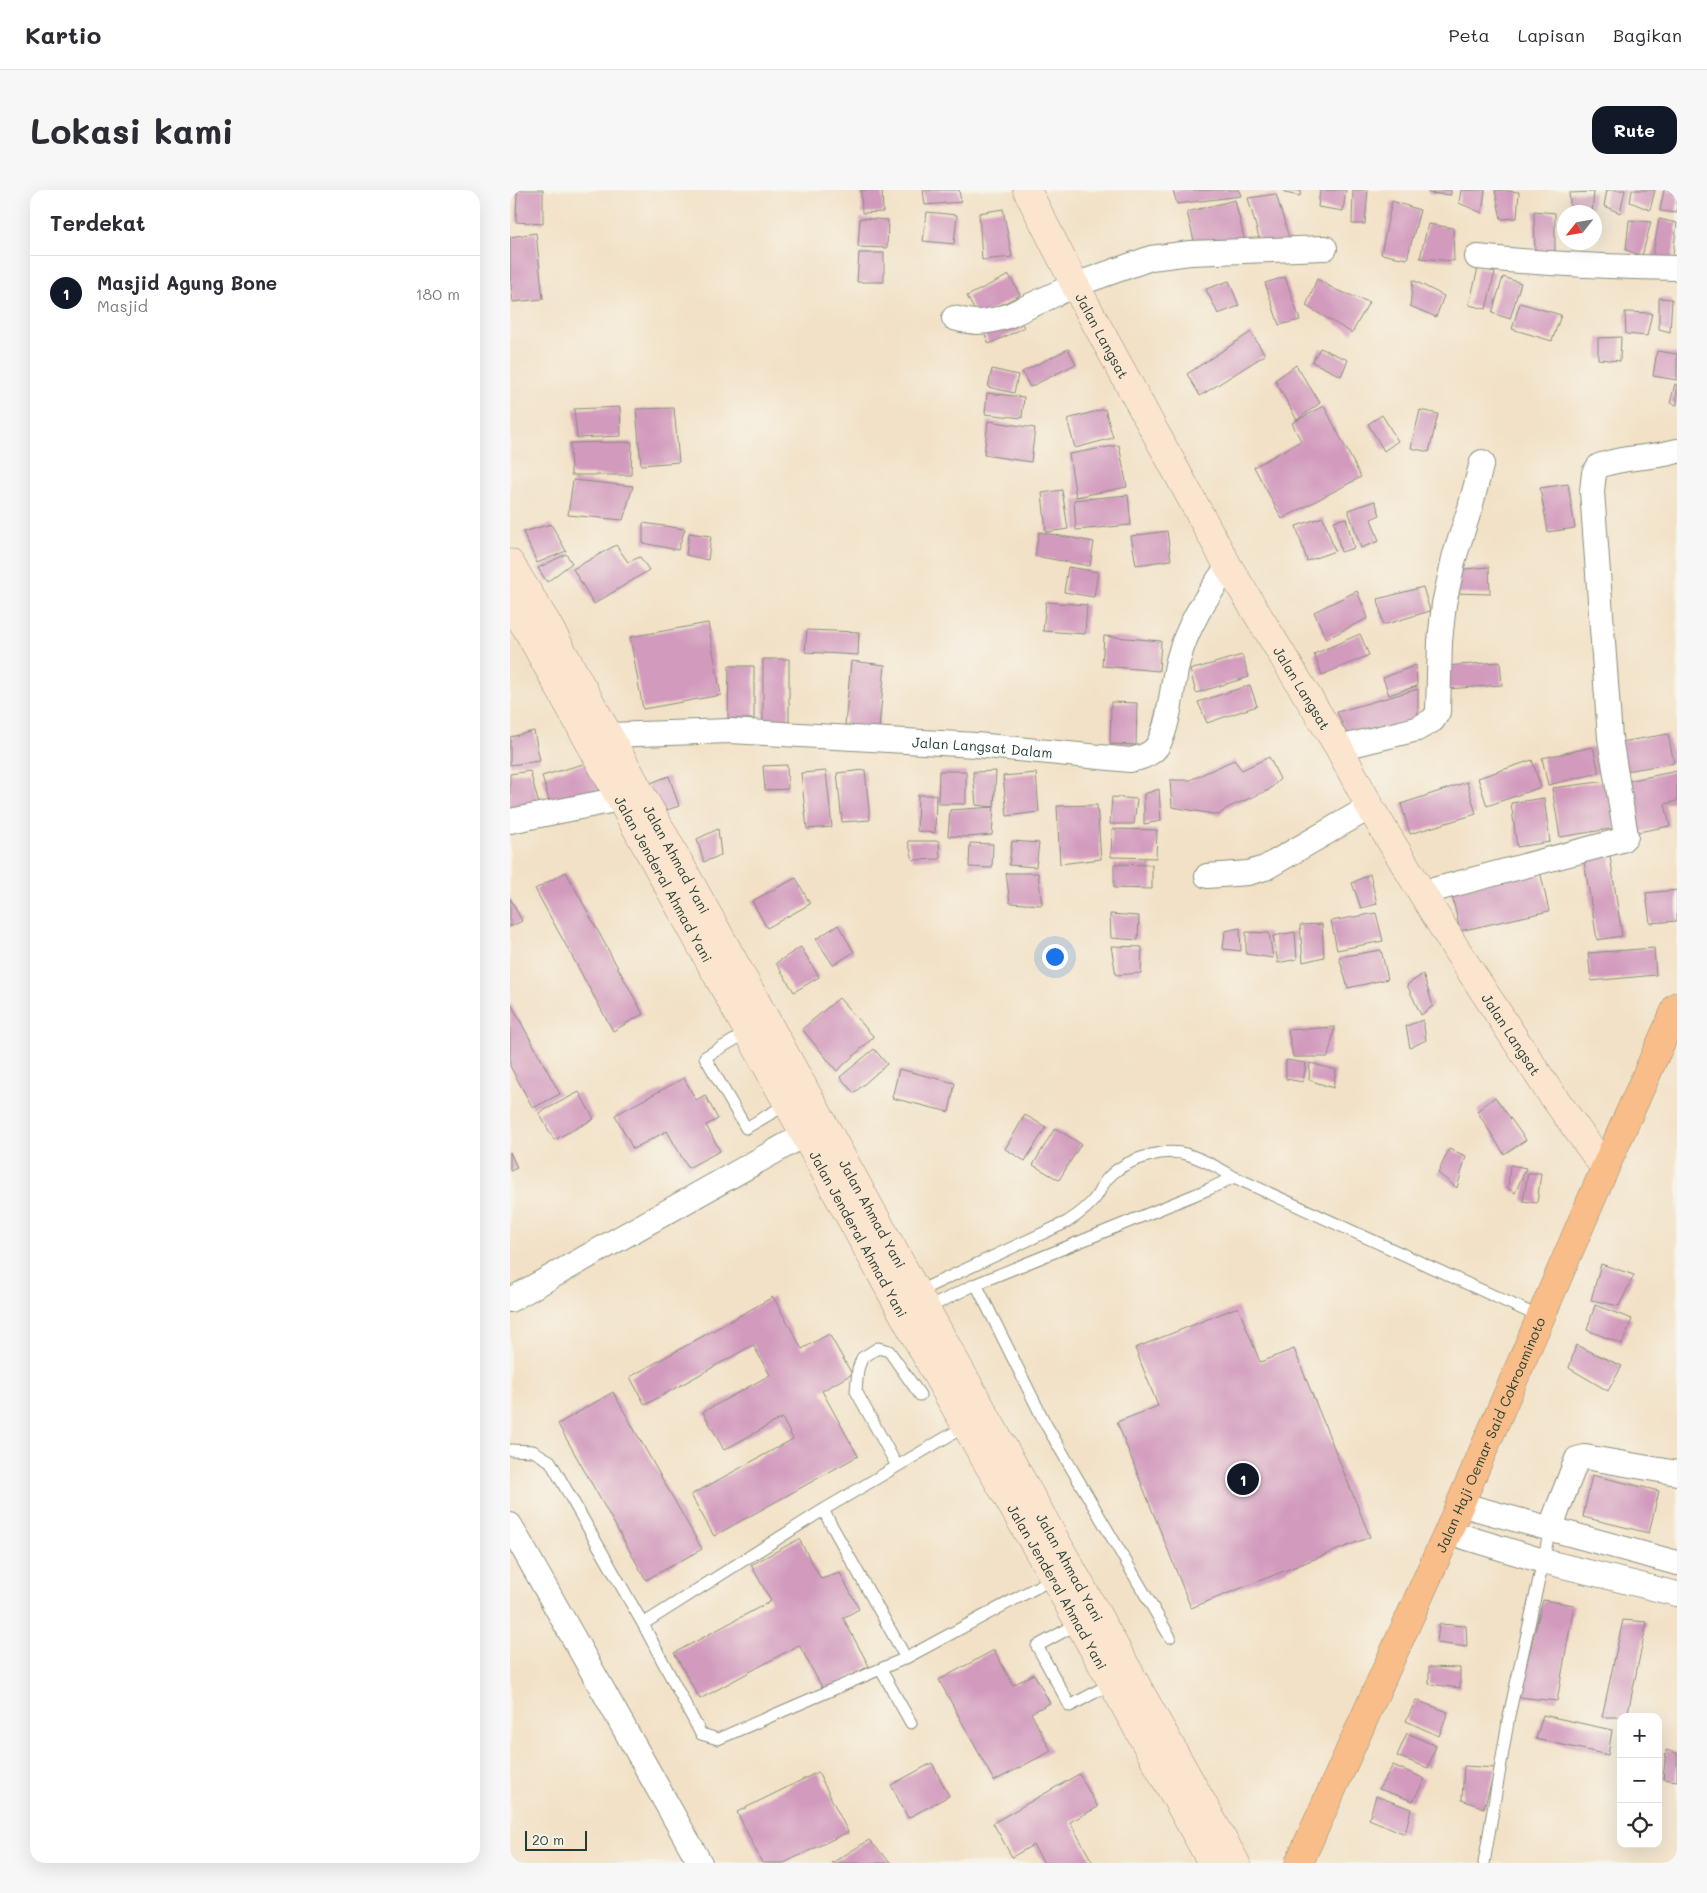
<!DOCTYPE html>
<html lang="id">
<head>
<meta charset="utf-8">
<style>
	:root { --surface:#fff; --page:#f7f7f7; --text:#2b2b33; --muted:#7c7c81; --line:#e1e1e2; --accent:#111827 }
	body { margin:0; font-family:Mali,sans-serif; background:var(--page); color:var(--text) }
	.controls { position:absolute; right:15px; bottom:15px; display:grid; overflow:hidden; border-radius:10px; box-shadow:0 5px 20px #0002 }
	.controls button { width:45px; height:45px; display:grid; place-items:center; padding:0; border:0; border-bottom:1px solid var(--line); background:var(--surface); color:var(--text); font:25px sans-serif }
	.compass { position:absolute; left:1047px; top:15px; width:45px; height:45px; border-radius:50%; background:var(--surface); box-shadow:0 5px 20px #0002; rotate:239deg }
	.scale { position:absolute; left:15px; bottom:12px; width:62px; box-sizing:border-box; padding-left:5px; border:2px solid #1f3d34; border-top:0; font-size:14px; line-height:18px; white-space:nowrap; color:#1f3d34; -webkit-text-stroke:4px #f7f3e8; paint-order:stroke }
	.you { position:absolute; left:544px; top:766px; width:18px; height:18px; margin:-12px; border:4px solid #fff; border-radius:50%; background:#1a73e8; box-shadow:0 0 0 8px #1a73e833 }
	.badge { display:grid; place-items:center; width:32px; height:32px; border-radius:50%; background:var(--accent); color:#fff; font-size:16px; font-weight:700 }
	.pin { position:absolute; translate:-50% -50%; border:2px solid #fff; box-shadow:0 1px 5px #0006 }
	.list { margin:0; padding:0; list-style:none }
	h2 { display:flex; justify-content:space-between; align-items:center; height:65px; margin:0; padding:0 20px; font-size:21px }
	h2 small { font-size:16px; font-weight:400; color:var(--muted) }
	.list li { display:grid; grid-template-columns:32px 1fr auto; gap:15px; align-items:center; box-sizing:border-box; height:75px; padding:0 20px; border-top:1px solid var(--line) }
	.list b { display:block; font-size:19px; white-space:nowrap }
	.list p { margin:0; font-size:16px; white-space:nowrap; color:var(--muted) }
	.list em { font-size:16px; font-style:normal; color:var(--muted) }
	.icon { flex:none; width:28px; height:28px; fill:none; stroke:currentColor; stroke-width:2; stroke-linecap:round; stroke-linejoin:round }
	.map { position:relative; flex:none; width:1167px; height:1673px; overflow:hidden; border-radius:15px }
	header { display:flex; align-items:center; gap:30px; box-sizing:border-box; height:70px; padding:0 25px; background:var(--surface); border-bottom:1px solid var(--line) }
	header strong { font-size:24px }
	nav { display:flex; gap:28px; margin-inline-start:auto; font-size:18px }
	.intro { display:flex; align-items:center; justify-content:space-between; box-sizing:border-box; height:120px; padding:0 30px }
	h1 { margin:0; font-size:35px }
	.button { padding:12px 22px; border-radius:15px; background:var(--accent); color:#fff; font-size:18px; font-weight:700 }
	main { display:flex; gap:30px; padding:0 30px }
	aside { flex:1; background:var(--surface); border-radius:15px; box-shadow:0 5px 20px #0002 }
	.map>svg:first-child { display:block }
	.building { fill:#d29abd }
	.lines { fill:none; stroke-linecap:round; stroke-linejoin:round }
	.lane-casing { stroke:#888f7d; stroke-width:13 }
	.street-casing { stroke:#888f7d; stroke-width:26 }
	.secondary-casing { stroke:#888f7d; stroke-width:29 }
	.highway-casing { stroke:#888f7d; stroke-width:29 }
	.lane { stroke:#fff; stroke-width:11 }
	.street { stroke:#fff; stroke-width:24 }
	.secondary { stroke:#fce5cf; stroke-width:28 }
	.highway { stroke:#f8bd88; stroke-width:28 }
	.labels { text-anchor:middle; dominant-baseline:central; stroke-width:5; stroke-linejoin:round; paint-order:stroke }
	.street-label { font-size:14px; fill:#1f3d34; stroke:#f7f3e8 }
</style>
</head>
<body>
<header>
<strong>Kartio</strong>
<nav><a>Peta</a><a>Lapisan</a><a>Bagikan</a></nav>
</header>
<div class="intro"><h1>Lokasi kami</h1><a class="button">Rute</a></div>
<main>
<aside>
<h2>Terdekat<small></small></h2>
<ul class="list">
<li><span class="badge">1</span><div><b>Masjid Agung Bone</b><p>Masjid</p></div><em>180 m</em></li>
</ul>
</aside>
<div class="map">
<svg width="1167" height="1673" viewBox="0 0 1167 1673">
	<rect width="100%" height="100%" fill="#f7f3e8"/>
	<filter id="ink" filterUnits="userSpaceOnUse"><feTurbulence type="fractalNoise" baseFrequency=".02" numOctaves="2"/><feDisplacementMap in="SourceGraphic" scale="10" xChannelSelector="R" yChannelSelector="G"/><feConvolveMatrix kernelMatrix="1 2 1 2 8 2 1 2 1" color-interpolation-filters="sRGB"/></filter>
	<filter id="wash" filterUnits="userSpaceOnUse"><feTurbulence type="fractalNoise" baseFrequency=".0096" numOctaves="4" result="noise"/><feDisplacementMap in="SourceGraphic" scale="20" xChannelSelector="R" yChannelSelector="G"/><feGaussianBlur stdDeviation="1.12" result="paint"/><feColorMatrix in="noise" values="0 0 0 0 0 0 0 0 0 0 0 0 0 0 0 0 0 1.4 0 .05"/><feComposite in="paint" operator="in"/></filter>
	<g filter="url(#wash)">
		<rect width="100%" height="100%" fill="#f2e1c6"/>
		<g id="blocks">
			<!-- building -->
			<path class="building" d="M 7,0 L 33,0 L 33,34 L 6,32 Z
				M 351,0 L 372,0 L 373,22 L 352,23 Z
				M 413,0 L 449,0 L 451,12 L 415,15 Z
				M 663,0 L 729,0 L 731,6 L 667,14 Z
				M 775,0 L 791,0 L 790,6 L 775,3 Z
				M 810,0 L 836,0 L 833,21 L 808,17 Z
				M 843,0 L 858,0 L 855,34 L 842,34 Z
				M 919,0 L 941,0 L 941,5 L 918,3 Z
				M 951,0 L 975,0 L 972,23 L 949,13 Z
				M 985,0 L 1009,2 L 1007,28 L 991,29 Z
				M 1097,0 L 1115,0 L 1110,23 L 1094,16 Z
				M 1122,0 L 1145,0 L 1140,20 L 1120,12 Z
				M 1154,0 L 1167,0 L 1167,23 L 1150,21 Z
				M 1084,2 L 1082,22 L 1061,22 L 1059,3 Z
				M 766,4 L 780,51 L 751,55 L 738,8 Z
				M 725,10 L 735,52 L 686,59 L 677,22 Z
				M 882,11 L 910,20 L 897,69 L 871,64 Z
				M 493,19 L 502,67 L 472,70 L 469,23 Z
				M 1024,21 L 1045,23 L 1045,65 L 1025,60 Z
				M 417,22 L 447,25 L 444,54 L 413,51 Z
				M 350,28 L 378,30 L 377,58 L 348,57 Z
				M 1149,29 L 1167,33 L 1162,72 L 1142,69 Z
				M 1119,30 L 1141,32 L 1132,66 L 1116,60 Z
				M 918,34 L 943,38 L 944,71 L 910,68 Z
				M 26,43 L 33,109 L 3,112 L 0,84 L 0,47 Z
				M 349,63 L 374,63 L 374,92 L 347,92 Z
				M 968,78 L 985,82 L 976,119 L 959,115 Z
				M 499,85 L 510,105 L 468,127 L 457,106 Z
				M 775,87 L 790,130 L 769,135 L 755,93 Z
				M 993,87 L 1011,93 L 1000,129 L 982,123 Z
				M 807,89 L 826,100 L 859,112 L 842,143 L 796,116 Z
				M 903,90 L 934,106 L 926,127 L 900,116 Z
				M 719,91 L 729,116 L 708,124 L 696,99 Z
				M 1149,108 L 1162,109 L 1160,142 L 1149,139 Z
				M 1010,113 L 1051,125 L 1042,151 L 1002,139 Z
				M 1115,122 L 1142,123 L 1137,146 L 1116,144 Z
				M 507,123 L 514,138 L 479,154 L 472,138 Z
				M 741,142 L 755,165 L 690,206 L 677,184 Z
				M 1111,147 L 1110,171 L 1088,169 L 1088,148 Z
				M 810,158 L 838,170 L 831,186 L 802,172 Z
				M 558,159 L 566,174 L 520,197 L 512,182 Z
				M 1147,161 L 1167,164 L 1167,190 L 1143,186 Z
				M 786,175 L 810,213 L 787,230 L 765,190 Z
				M 482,179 L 508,185 L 504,203 L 478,197 Z
				M 1165,194 L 1167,195 L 1167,215 L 1160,213 Z
				M 477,203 L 514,207 L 512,228 L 475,224 Z
				M 814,216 L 851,287 L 772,329 L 744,277 L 791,251 L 782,233 Z
				M 110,217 L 111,246 L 67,248 L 64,219 Z
				M 164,218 L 169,272 L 131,275 L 126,219 Z
				M 595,219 L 603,248 L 565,258 L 557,229 Z
				M 910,220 L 928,224 L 919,262 L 901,258 Z
				M 872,225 L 888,251 L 874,261 L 858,234 Z
				M 478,231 L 525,238 L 521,272 L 474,265 Z
				M 122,252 L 121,285 L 61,285 L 60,253 Z
				M 609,255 L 617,297 L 566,307 L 559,264 Z
				M 63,290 L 123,296 L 113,330 L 58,325 Z
				M 1058,294 L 1065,338 L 1038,342 L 1030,298 Z
				M 552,300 L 558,339 L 536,342 L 532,303 Z
				M 618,305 L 621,335 L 566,340 L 564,310 Z
				M 865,311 L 870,325 L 861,329 L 869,351 L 851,358 L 838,320 Z
				M 813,327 L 825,361 L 797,371 L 786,336 Z
				M 836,328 L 844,358 L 831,362 L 824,331 Z
				M 133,333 L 175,339 L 168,360 L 133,353 Z
				M 41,334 L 56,361 L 27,373 L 13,342 Z
				M 657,341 L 661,370 L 626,375 L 621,346 Z
				M 529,342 L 584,352 L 580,376 L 525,366 Z
				M 179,343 L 201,346 L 198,370 L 176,365 Z
				M 106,355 L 118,372 L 130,367 L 139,380 L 84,414 L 63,379 Z
				M 56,364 L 62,373 L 37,392 L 28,378 Z
				M 558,377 L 588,382 L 584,407 L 554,402 Z
				M 979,377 L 980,404 L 943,403 L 943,380 Z
				M 913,397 L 920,421 L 873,435 L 868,409 Z
				M 847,401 L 858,428 L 816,449 L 804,422 Z
				M 536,412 L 577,415 L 575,444 L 533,441 Z
				M 198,433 L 211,505 L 133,519 L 120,447 Z
				M 297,440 L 349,442 L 348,465 L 295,462 Z
				M 850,444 L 859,465 L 812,485 L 804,464 Z
				M 594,446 L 651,451 L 649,481 L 592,476 Z
				M 732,465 L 739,487 L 686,503 L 680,480 Z
				M 253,469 L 279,469 L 279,533 L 253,533 Z
				M 341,471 L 375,475 L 369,538 L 335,535 Z
				M 990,472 L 992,495 L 937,499 L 935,476 Z
				M 906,475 L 907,496 L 879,505 L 873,488 Z
				M 219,476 L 244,476 L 244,529 L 218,529 Z
				M 740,495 L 747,516 L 697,533 L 688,512 Z
				M 908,499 L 908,528 L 838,547 L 827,522 Z
				M 601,512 L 627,513 L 626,555 L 600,554 Z
				M 24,541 L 30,571 L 0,575 L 0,547 Z
				M 1158,544 L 1164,573 L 1116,581 L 1111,552 Z
				M 1083,557 L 1089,583 L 1038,595 L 1032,568 Z
				M 759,567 L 770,589 L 759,600 L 717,618 L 709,625 L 662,617 L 660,590 L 680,590 L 724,570 L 732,580 Z
				M 1022,570 L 1031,597 L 977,616 L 968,588 Z
				M 80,572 L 89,604 L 41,617 L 32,586 Z
				M 277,575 L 278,599 L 255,600 L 253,576 Z
				M 355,580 L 360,630 L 332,632 L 327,583 Z
				M 20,581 L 30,619 L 0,624 L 0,584 Z
				M 316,581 L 322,637 L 297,639 L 291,583 Z
				M 429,581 L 456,581 L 456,614 L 428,614 Z
				M 486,581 L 484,617 L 482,645 L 457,647 L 438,646 L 440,620 L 484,617 L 466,615 L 463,582 Z
				M 1167,581 L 1167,611 L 1155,614 L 1160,636 L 1128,642 L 1118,591 Z
				M 526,583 L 529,622 L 497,626 L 493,586 Z
				M 159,586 L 169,616 L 148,623 L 138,594 Z
				M 1097,591 L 1106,638 L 1050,647 L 1042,598 Z
				M 957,592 L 966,624 L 900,644 L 891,614 Z
				M 649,599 L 651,631 L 634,634 L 634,604 Z
				M 408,605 L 426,605 L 425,643 L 407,641 Z
				M 602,607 L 627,609 L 624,634 L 600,634 Z
				M 1034,608 L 1040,652 L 1007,657 L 1001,613 Z
				M 587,615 L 591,669 L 550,674 L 547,616 Z
				M 208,639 L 211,665 L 194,672 L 187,649 Z
				M 602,639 L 647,640 L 646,668 L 601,667 Z
				M 398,651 L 429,651 L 430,669 L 403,670 Z
				M 502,651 L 529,653 L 526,677 L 499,675 Z
				M 460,653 L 483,654 L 482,678 L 459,677 Z
				M 1100,666 L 1112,746 L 1087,750 L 1074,671 Z
				M 604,674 L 642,675 L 642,699 L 604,698 Z
				M 1030,681 L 1039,721 L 950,741 L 941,701 Z
				M 56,682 L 133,824 L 103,841 L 25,699 Z
				M 496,683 L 528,683 L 532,715 L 500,713 Z
				M 860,684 L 867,714 L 851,718 L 842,693 Z
				M 286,688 L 300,714 L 257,738 L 242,711 Z
				M 1167,700 L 1167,731 L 1140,733 L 1136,703 Z
				M 0,708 L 12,731 L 0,737 Z
				M 866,723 L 873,751 L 827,760 L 821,731 Z
				M 600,724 L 629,726 L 628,750 L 601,748 Z
				M 812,734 L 814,767 L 793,772 L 790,735 Z
				M 328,735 L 344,762 L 323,775 L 306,749 Z
				M 730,738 L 731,761 L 713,759 L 715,741 Z
				M 736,742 L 759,743 L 763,768 L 736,764 Z
				M 785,742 L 787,769 L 768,773 L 763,746 Z
				M 601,756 L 632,757 L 631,783 L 606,785 Z
				M 291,757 L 309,787 L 284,802 L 266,773 Z
				M 1144,758 L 1146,785 L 1081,791 L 1078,763 Z
				M 871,760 L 878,789 L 838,798 L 829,767 Z
				M 913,784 L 923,816 L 911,825 L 897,795 Z
				M 329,808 L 364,847 L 327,881 L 292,839 Z
				M 0,812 L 50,904 L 23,918 L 0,876 Z
				M 913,830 L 916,850 L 900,858 L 896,836 Z
				M 825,837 L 818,867 L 783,867 L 778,840 Z
				M 364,859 L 377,874 L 344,903 L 330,887 Z
				M 776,870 L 796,873 L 793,892 L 776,889 Z
				M 800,873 L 826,880 L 823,898 L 799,890 Z
				M 389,879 L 445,893 L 439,922 L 382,908 Z
				M 174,888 L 186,910 L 195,905 L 208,929 L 196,935 L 210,961 L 178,978 L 157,941 L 123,959 L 105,925 Z
				M 69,902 L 84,929 L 44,950 L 29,923 Z
				M 985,907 L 1016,950 L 994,964 L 967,921 Z
				M 515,925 L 536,937 L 515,971 L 495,959 Z
				M 545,938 L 571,954 L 549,990 L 523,975 Z
				M 939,959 L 956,966 L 947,998 L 928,983 Z
				M 0,962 L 7,978 L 0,981 Z
				M 1000,975 L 1016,978 L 1005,1003 L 998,998 Z
				M 1018,983 L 1031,983 L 1027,1013 L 1013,1011 Z
				M 1091,1074 L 1124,1085 L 1109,1116 L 1081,1110 Z
				M 263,1107 L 292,1159 L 319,1144 L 342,1184 L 312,1201 L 348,1266 L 204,1346 L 181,1305 L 283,1249 L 272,1228 L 214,1260 L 193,1222 L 260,1185 L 243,1155 L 135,1215 L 120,1187 Z
				M 1085,1115 L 1122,1129 L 1112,1154 L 1077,1140 Z
				M 728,1117 L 750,1172 L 784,1159 L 860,1347 L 681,1418 L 607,1232 L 648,1216 L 625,1158 Z
				M 1066,1155 L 1112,1176 L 1098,1201 L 1059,1178 Z
				M 103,1202 L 192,1359 L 136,1390 L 48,1234 Z
				M 1082,1285 L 1149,1301 L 1139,1343 L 1073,1327 Z
				M 289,1349 L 311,1389 L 330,1383 L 349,1419 L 333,1428 L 359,1476 L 314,1501 L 289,1455 L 190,1509 L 164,1463 L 261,1411 L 241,1375 Z
				M 1033,1410 L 1064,1415 L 1047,1511 L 1008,1507 Z
				M 1113,1430 L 1137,1432 L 1117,1527 L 1092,1527 Z
				M 929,1434 L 956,1436 L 957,1457 L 927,1453 Z
				M 484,1460 L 503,1495 L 524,1484 L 540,1513 L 521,1523 L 541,1561 L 484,1591 L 429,1490 Z
				M 919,1477 L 950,1478 L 950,1498 L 919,1494 Z
				M 906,1510 L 938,1522 L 929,1546 L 896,1531 Z
				M 1033,1525 L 1102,1540 L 1098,1565 L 1026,1549 Z
				M 897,1543 L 926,1556 L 918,1578 L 887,1566 Z
				M 1156,1560 L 1167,1563 L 1167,1591 L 1153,1589 Z
				M 422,1573 L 439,1606 L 398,1628 L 381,1595 Z
				M 883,1575 L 915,1589 L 903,1611 L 869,1599 Z
				M 954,1576 L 986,1578 L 974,1618 L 952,1610 Z
				M 308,1582 L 338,1642 L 274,1673 L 252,1673 L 227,1622 Z
				M 569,1584 L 588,1617 L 560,1632 L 583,1673 L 534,1673 L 523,1655 L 502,1667 L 483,1633 Z
				M 866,1606 L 901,1619 L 895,1644 L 859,1629 Z
				M 359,1650 L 381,1673 L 322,1673 Z"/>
		</g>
	</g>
	<g filter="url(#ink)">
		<use href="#blocks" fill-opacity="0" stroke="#888f7d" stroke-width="1"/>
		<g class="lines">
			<!-- lane casing -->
			<g class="lane-casing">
				<path id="lane" d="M 238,842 L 195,867 L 236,938 L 277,914
					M 466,1094 L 535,1233 L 660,1447
					M 407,1102 L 557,1032 C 568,1025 578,1018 586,1007 C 590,1001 593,993 598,988 C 614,970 652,958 676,964 C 693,969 709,978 724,987 L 1030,1127
					M 416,1119 L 466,1094 L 699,999 L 724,987
					M 0,1260 L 23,1261 L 40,1271 L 133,1434 L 191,1544 L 208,1549 L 396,1468 L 544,1388
					M 387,1276 L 346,1201 L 348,1179 L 352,1168 L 368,1158 L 379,1161 L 410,1205
					M 313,1320 L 396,1468
					M 569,1433 L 527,1456 L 560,1516 L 602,1493
					M 133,1434 L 313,1320 L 457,1235
					M 371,1480 L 401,1533
					M 974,1673 L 999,1526 L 1040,1339"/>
			</g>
			<!-- street casing -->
			<g class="street-casing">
				<g id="street">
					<path d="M 967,67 C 1034,74 1100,77 1167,78"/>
					<path d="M 444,128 C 465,134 476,133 498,126 L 565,95 L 641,68 L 680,63 L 815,58"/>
					<path id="s1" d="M 98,545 L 220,541 L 466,555 L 620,570 C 631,568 644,564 649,553 C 660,531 662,495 668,471 C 677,435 697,406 718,376"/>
					<path d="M 829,558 L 907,539 L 923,530 L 928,522 L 930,451 L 934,414 L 944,368 L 960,318 L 972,272"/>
					<path d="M 0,631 L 110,609"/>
					<path d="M 697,686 L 738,683 L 755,678 L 860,617"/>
					<path d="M 912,703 L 1112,650 L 1116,646 L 1100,548 L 1082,301 L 1084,283 L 1089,276 C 1114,266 1141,269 1167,261"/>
					<path d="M 0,1110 L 294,945"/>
					<path d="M 949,1314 L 1167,1373"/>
					<path d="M 0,1335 L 190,1673"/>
					<path d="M 1040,1339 L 1067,1269 L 1075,1267 L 1167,1283"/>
					<path d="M 938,1342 L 1033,1371 L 1167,1404"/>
				</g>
			</g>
			<!-- secondary casing -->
			<g class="secondary-casing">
				<g id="secondary">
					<path id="s2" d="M 517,0 L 565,95 L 718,376 L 829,558 L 860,617 L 946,759 L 1037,898 L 1095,978"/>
					<path id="s3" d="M 0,373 L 35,430 L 416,1119 L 726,1673"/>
					<path id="s4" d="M 0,413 L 17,439 L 431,1193 L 544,1388 L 702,1673"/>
				</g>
			</g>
			<!-- highway casing -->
			<g class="highway-casing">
				<g id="highway">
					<path id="s5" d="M 789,1673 L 938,1342 L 1095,978 L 1167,816"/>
				</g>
			</g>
			<!-- lane -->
			<use href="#lane" class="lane"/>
			<!-- street -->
			<use href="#street" class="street"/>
			<!-- secondary -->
			<use href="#secondary" class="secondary"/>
			<!-- highway -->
			<use href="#highway" class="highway"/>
		</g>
	</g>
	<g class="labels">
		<!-- street labels -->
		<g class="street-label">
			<text stroke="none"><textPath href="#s2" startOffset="164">Jalan Langsat</textPath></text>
			<text stroke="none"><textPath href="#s2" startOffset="569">Jalan Langsat</textPath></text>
			<text stroke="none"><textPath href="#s1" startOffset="375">Jalan Langsat Dalam</textPath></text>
			<text stroke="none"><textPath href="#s3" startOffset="340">Jalan Ahmad Yani</textPath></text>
			<text stroke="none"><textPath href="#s4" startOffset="316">Jalan Jenderal Ahmad Yani</textPath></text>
			<text stroke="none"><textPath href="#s2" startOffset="974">Jalan Langsat</textPath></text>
			<text stroke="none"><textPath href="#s3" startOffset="745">Jalan Ahmad Yani</textPath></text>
			<text stroke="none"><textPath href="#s4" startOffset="721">Jalan Jenderal Ahmad Yani</textPath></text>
			<text stroke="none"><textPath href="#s5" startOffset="469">Jalan Haji Oemar Said Cokroaminoto</textPath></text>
			<text stroke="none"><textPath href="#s3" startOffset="1150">Jalan Ahmad Yani</textPath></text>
			<text stroke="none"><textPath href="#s4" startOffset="1126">Jalan Jenderal Ahmad Yani</textPath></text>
		</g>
	</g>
</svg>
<div class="controls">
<button>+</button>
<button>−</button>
<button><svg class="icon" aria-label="locate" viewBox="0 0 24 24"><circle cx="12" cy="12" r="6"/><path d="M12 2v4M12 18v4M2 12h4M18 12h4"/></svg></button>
</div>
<svg class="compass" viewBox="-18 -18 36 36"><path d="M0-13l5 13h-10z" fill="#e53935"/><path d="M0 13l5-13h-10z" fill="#7c7c81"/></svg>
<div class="scale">20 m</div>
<div class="you"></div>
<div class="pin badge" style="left:733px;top:1289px">1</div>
</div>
</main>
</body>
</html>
